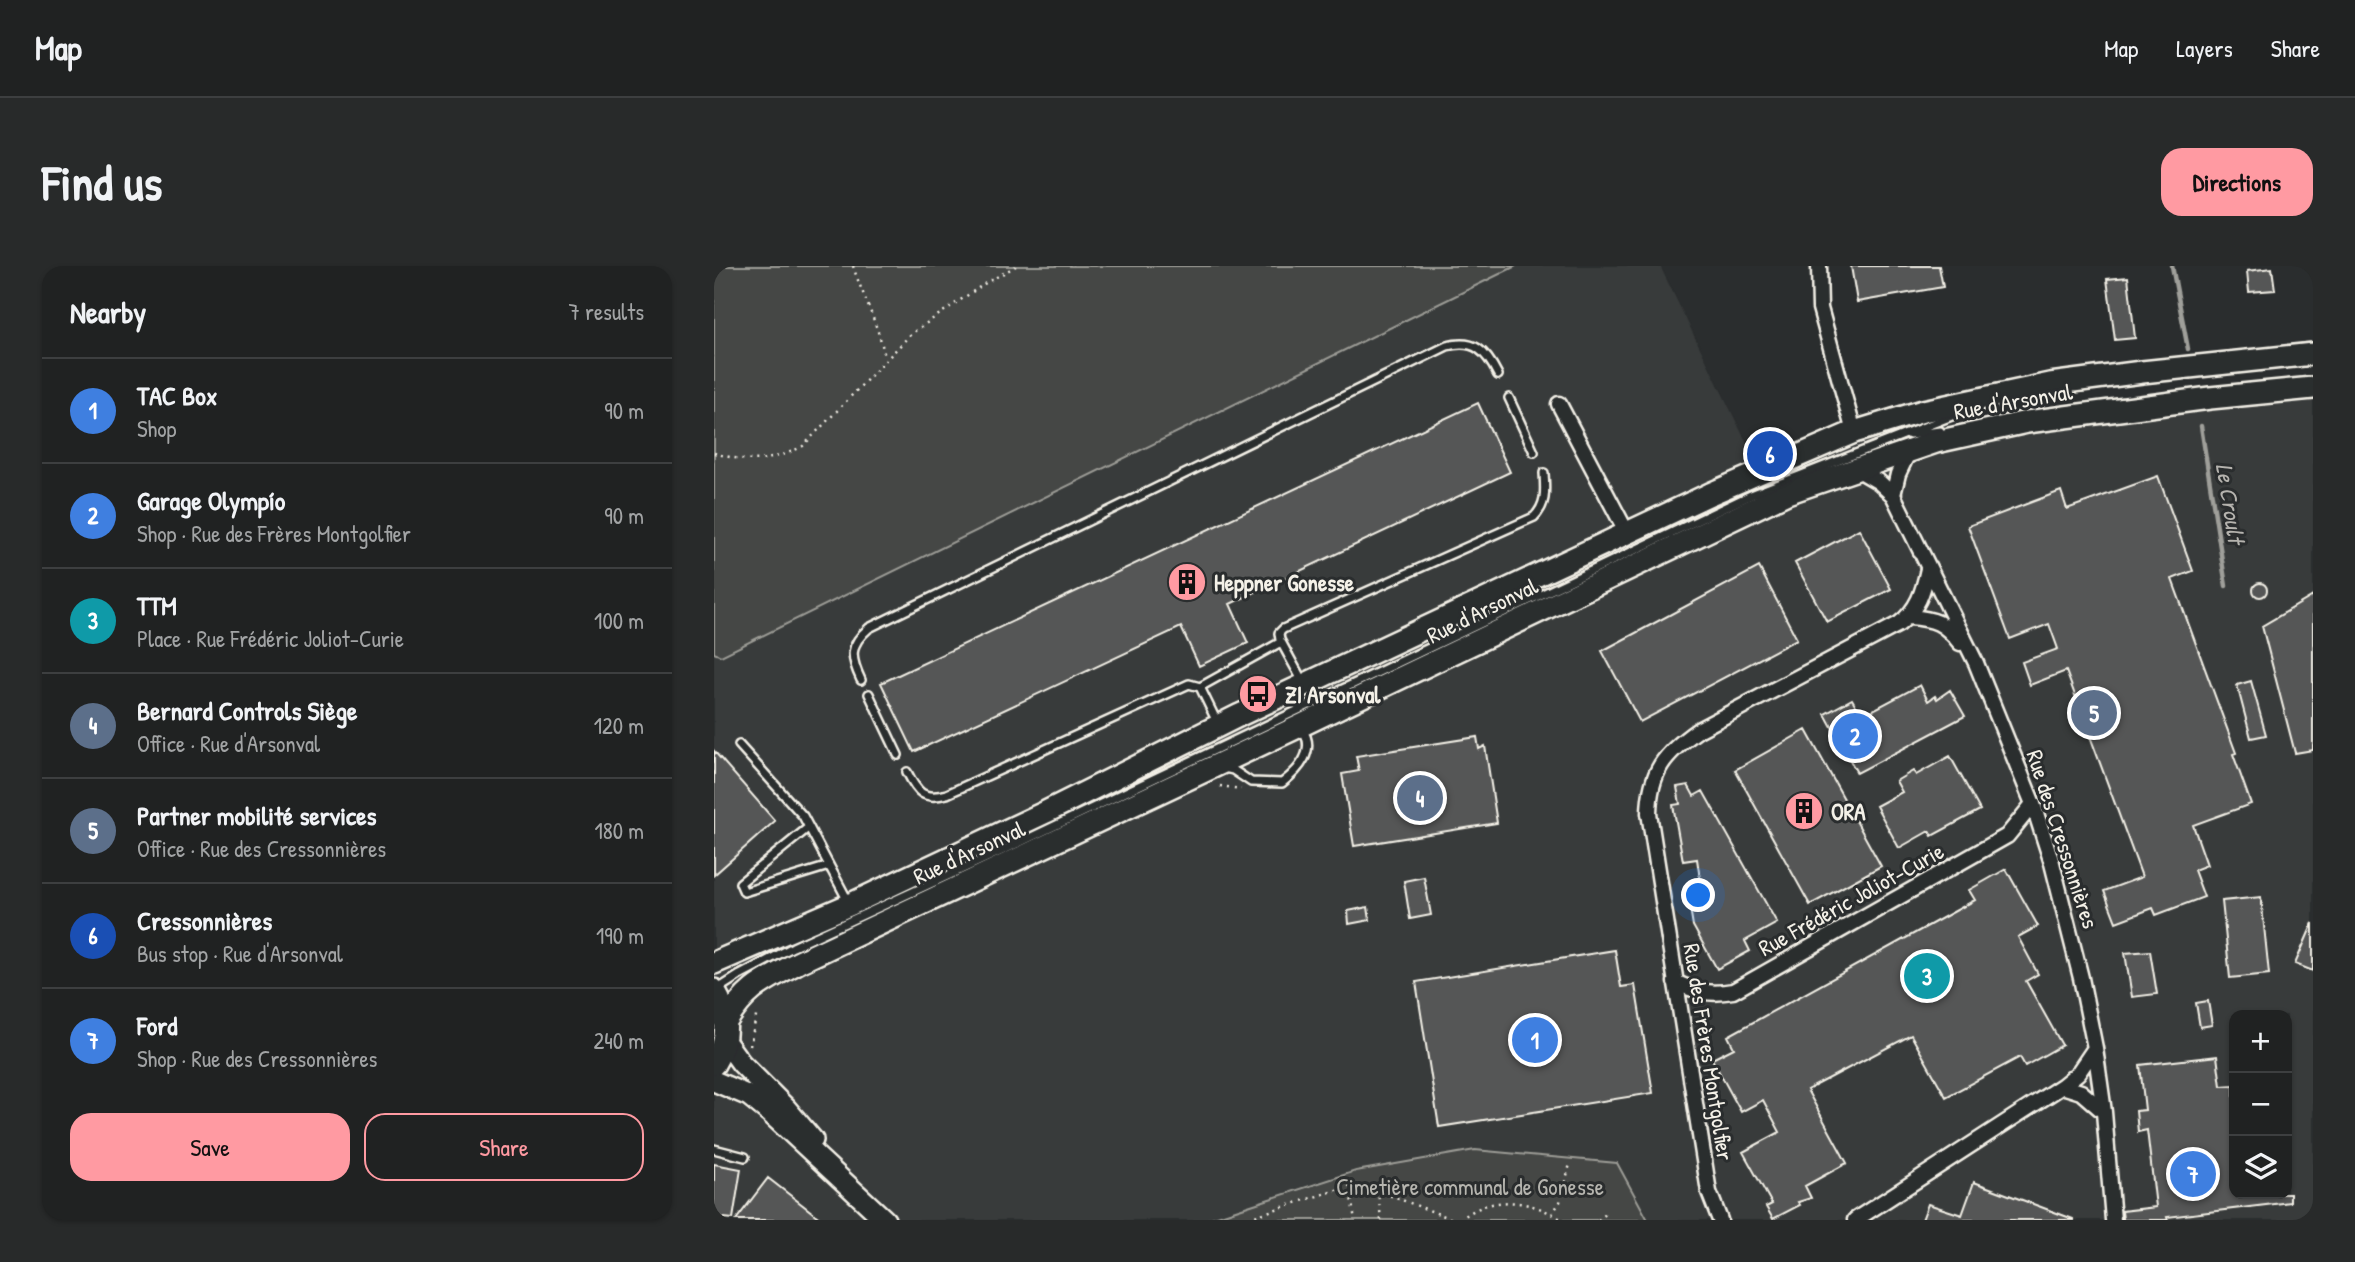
<!DOCTYPE html>
<html lang="en">
<head>
<meta charset="utf-8">
<style>
	:root { --surface:#202222; --page:#282a2a; --text:#f1f3f6; --muted:#a2a4a5; --line:#3d3f40; --accent:#ff9aa2 }
	body { margin:0; font-family:"Patrick Hand",sans-serif; background:var(--page); color:var(--text) }
	.controls { position:absolute; right:21px; bottom:21px; display:grid; overflow:hidden; border-radius:14px; box-shadow:0 2px 5px #0004 }
	.controls button { width:63px; height:63px; display:grid; place-items:center; padding:0; border:0; border-bottom:2px solid var(--line); background:var(--surface); color:var(--text); font:35px sans-serif }
	.you { position:absolute; left:985px; top:630px; width:24px; height:24px; margin:-18px; border:5px solid #fff; border-radius:50%; background:#1a73e8; box-shadow:0 0 0 10px #1a73e833 }
	.badge { display:grid; place-items:center; width:46px; height:46px; border-radius:50%; background:var(--accent); color:#fff; font-size:23px; font-weight:700 }
	.pin { position:absolute; translate:-50% -50%; border:4px solid #fff; box-shadow:0 2px 7px #0006 }
	.list { margin:0; padding:0; list-style:none }
	h2 { display:flex; justify-content:space-between; align-items:center; height:91px; margin:0; padding:0 28px; font-size:30px }
	h2 small { font-size:23px; font-weight:400; color:var(--muted) }
	.list li { display:grid; grid-template-columns:46px 1fr auto; gap:21px; align-items:center; box-sizing:border-box; height:105px; padding:0 28px; border-top:2px solid var(--line) }
	.list b { display:block; font-size:26px; white-space:nowrap }
	.list p { margin:0; font-size:23px; white-space:nowrap; color:var(--muted) }
	.list em { font-size:23px; font-style:normal; color:var(--muted) }
	.actions { display:flex; gap:14px; padding:21px 28px }
	.actions a { flex:1; padding:16px 0; border:2px solid var(--accent); border-radius:21px; text-align:center; font-size:24px; color:var(--accent) }
	.actions .main { background:var(--accent); color:#111 }
	.icon { flex:none; width:38px; height:38px; fill:none; stroke:currentColor; stroke-width:2; stroke-linecap:round; stroke-linejoin:round }
	.map { position:relative; flex:none; width:1599px; height:954px; overflow:hidden; border-radius:21px }
	header { display:flex; align-items:center; gap:42px; box-sizing:border-box; height:98px; padding:0 35px; background:var(--surface); border-bottom:2px solid var(--line) }
	header strong { font-size:33px }
	nav { display:flex; gap:38px; margin-inline-start:auto; font-size:24px }
	.intro { display:flex; align-items:center; justify-content:space-between; box-sizing:border-box; height:168px; padding:0 42px }
	h1 { margin:0; font-size:49px }
	.button { padding:18px 32px; border-radius:21px; background:var(--accent); color:#111; font-size:24px; font-weight:700 }
	main { display:flex; gap:42px; padding:0 42px }
	aside { flex:1; background:var(--surface); border-radius:21px; box-shadow:0 2px 5px #0004 }
	.map>svg:first-child { display:block }
	.built { fill:#373a3a; fill-rule:evenodd }
	.green { fill:#444645; stroke:#9c9c96; stroke-width:2 }
	.lines { fill:none; stroke-linecap:round; stroke-linejoin:round }
	.stream { stroke:#9f9f9a; stroke-width:4.5 }
	.building { fill:#555756; stroke:#f4f1e8; stroke-width:2 }
	.service-casing { stroke:#f4f1e8; stroke-width:12 }
	.minor-casing { stroke:#f4f1e8; stroke-width:19 }
	.tertiary-casing { stroke:#f4f1e8; stroke-width:24 }
	.secondary-casing { stroke:#f4f1e8; stroke-width:26 }
	.path { stroke:#f4f1e8; stroke-width:2.5; stroke-dasharray:2 5; stroke-linecap:butt }
	.service { stroke:#2a2d2e; stroke-width:7 }
	.minor { stroke:#2a2d2e; stroke-width:14 }
	.tertiary { stroke:#2a2d2e; stroke-width:19 }
	.secondary { stroke:#2a2d2e; stroke-width:21 }
	.labels { text-anchor:middle; dominant-baseline:central; stroke-width:6; stroke-linejoin:round; paint-order:stroke }
	.street-label { font-size:23px; fill:#f4f1e8; stroke:#2a2d2e }
	.poi-label { font-size:23px; font-weight:bold; fill:#f4f1e8; stroke:#2a2d2e; text-anchor:start }
	.park-label { font-size:23px; fill:#b6b5af; stroke:#2a2d2e }
	.water-label { font-size:24px; font-style:italic; fill:#b5b3ae; stroke:#2a2d2e }
</style>
</head>
<body>
<header>
<strong>Map</strong>
<nav><a>Map</a><a>Layers</a><a>Share</a></nav>
</header>
<div class="intro"><h1>Find us</h1><a class="button">Directions</a></div>
<main>
<aside>
<h2>Nearby<small>7 results</small></h2>
<ul class="list">
<li><span class="badge" style="background:#3f7fe0">1</span><div><b>TAC Box</b><p>Shop</p></div><em>90 m</em></li>
<li><span class="badge" style="background:#3f7fe0">2</span><div><b>Garage Olympío</b><p>Shop · Rue des Frères Montgolfier</p></div><em>90 m</em></li>
<li><span class="badge" style="background:#0f9aa8">3</span><div><b>TTM</b><p>Place · Rue Frédéric Joliot-Curie</p></div><em>100 m</em></li>
<li><span class="badge" style="background:#5c6f8a">4</span><div><b>Bernard Controls Siège</b><p>Office · Rue d'Arsonval</p></div><em>120 m</em></li>
<li><span class="badge" style="background:#5c6f8a">5</span><div><b>Partner mobilité services</b><p>Office · Rue des Cressonnières</p></div><em>180 m</em></li>
<li><span class="badge" style="background:#1a4fb4">6</span><div><b>Cressonnières</b><p>Bus stop · Rue d'Arsonval</p></div><em>190 m</em></li>
<li><span class="badge" style="background:#3f7fe0">7</span><div><b>Ford</b><p>Shop · Rue des Cressonnières</p></div><em>240 m</em></li>
</ul>
<div class="actions"><a class="main">Save</a><a>Share</a></div>
</aside>
<div class="map">
<svg width="1599" height="954" viewBox="0 0 1599 954">
	<rect width="100%" height="100%" fill="#2a2d2e"/>
	<filter id="ink" filterUnits="userSpaceOnUse"><feTurbulence type="fractalNoise" baseFrequency=".0143" numOctaves="2"/><feDisplacementMap in="SourceGraphic" scale="14" xChannelSelector="R" yChannelSelector="G"/><feConvolveMatrix kernelMatrix="1 2 1 2 8 2 1 2 1" color-interpolation-filters="sRGB"/></filter>
	<g filter="url(#ink)">
		<!-- built -->
		<path class="built" d="M 802,0 L 946,0 L 1065,243 L 1230,186 L 1322,166 L 1599,133 L 1599,954 L 934,954 L 903,897 L 642,905 L 491,954 L 0,954 L 0,387 L 7,390 ZM 1520,749 L 1573,749 L 1573,928 L 1520,928 Z"/>
		<!-- green -->
		<path class="green" d="M 0,0 L 802,0 L 7,390 L 0,387 Z
			M 761,884 L 903,897 L 934,954 L 491,954 L 642,905 Z"/>
		<g class="lines">
			<!-- stream -->
			<path class="stream" d="M 1458,0 L 1474,83
				M 1487,160 L 1512,320"/>
		</g>
		<!-- building -->
		<path class="building" d="M 1137,0 L 1225,0 L 1229,21 L 1143,36 Z
			M 1558,2 L 1561,24 L 1535,26 L 1533,5 Z
			M 1414,11 L 1421,72 L 1401,74 L 1393,13 Z
			M 764,137 L 796,206 L 516,338 L 534,377 L 485,400 L 467,361 L 200,486 L 167,417 Z
			M 1444,210 L 1479,305 L 1458,313 L 1522,487 L 1519,488 L 1537,538 L 1479,559 L 1493,599 L 1480,604 L 1490,631 L 1442,649 L 1439,642 L 1402,656 L 1390,625 L 1428,611 L 1352,405 L 1316,419 L 1308,396 L 1344,383 L 1335,358 L 1296,373 L 1254,260 L 1347,225 L 1353,243 Z
			M 1145,263 L 1177,323 L 1113,356 L 1081,297 Z
			M 1045,301 L 1083,373 L 926,456 L 888,385 Z
			M1539 324a7 7 0 1 1 14 0a7 7 0 1 1-14 0Z
			M 1599,330 L 1599,484 L 1581,487 L 1548,360 Z
			M 1537,415 L 1552,469 L 1537,472 L 1523,419 Z
			M 1206,419 L 1214,435 L 1221,430 L 1223,433 L 1236,424 L 1251,450 L 1143,507 L 1111,448 L 1138,433 L 1148,450 Z
			M 1092,464 L 1167,600 L 1096,639 L 1021,504 Z
			M 763,471 L 765,483 L 771,480 L 783,557 L 640,580 L 628,508 L 645,505 L 642,490 Z
			M 0,485 L 61,555 L 0,609 Z
			M 1236,490 L 1266,544 L 1218,570 L 1215,565 L 1185,582 L 1162,540 L 1188,526 L 1182,515 L 1199,505 L 1202,509 Z
			M 974,519 L 980,530 L 989,525 L 1063,657 L 1031,675 L 1036,685 L 1003,703 L 979,660 L 976,642 L 996,631 L 986,613 L 983,593 L 969,595 L 959,539 L 966,538 L 963,521 Z
			M 1292,603 L 1324,660 L 1304,671 L 1324,708 L 1312,715 L 1348,779 L 1311,800 L 1306,791 L 1232,831 L 1197,769 L 1093,824 L 1133,897 L 1091,920 L 1097,932 L 1084,936 L 1086,939 L 1059,953 L 1052,941 L 1058,938 L 1029,886 L 1066,866 L 1049,834 L 1027,846 L 998,793 L 1020,782 L 1014,770 L 1261,634 L 1255,624 Z
			M 710,611 L 717,649 L 696,653 L 690,615 Z
			M 1547,631 L 1555,708 L 1516,712 L 1508,635 Z
			M 654,641 L 656,654 L 635,658 L 634,645 Z
			M 1599,657 L 1599,705 L 1581,698 Z
			M 901,684 L 907,721 L 921,719 L 939,827 L 725,861 L 702,716 Z
			M 1436,685 L 1443,728 L 1418,731 L 1411,687 Z
			M 1494,735 L 1498,759 L 1486,761 L 1482,737 Z
			M 1503,790 L 1507,820 L 1520,819 L 1520,928 L 1576,928 L 1576,936 L 1453,951 L 1454,954 L 1409,954 L 1408,945 L 1442,941 L 1433,864 L 1424,866 L 1422,845 L 1431,844 L 1426,799 Z
			M 0,898 L 27,903 L 19,953 L 0,951 Z
			M 54,912 L 108,954 L 22,954 Z
			M 1260,916 L 1359,953 L 1359,954 L 1208,954 L 1214,938 L 1248,949 Z"/>
		<g class="lines">
			<!-- service casing -->
			<g class="service-casing">
				<path id="service" d="M 795,132 L 820,186
					M 1196,169 L 1226,165
					M 147,414 C 136,391 135,379 155,362 L 733,80 C 761,73 772,85 784,109
					M 589,416 L 566,374 L 565,367 L 569,363 L 820,251 C 833,238 831,224 830,207
					M 486,421 L 567,376
					M 155,428 L 184,489
					M 25,479 L 89,550 L 134,635
					M 510,502 L 519,504 L 537,516 L 568,517 C 585,504 603,484 588,463
					M 193,506 C 203,526 209,535 233,528 L 475,418 L 486,421 L 503,456
					M 95,561 L 26,617 L 30,626 L 115,600
					M 4,723 L 26,709 L 79,681 L 292,583 L 1037,229 L 1243,148
					M 0,883 L 31,891"/>
			</g>
			<!-- minor casing -->
			<g class="minor-casing">
				<path id="minor" d="M 1105,0 L 1106,42 L 1140,166
					M 845,138 L 913,267
					M 1141,202 L 1165,216 L 1179,229 L 1262,397 L 1319,538 L 1338,597 L 1367,712 L 1381,782 L 1390,846 L 1399,954
					M 1179,229 L 1184,208 L 1194,187
					M 1195,351 C 1221,353 1230,356 1246,377
					M 961,716 C 982,726 996,729 1019,725 L 1293,570 L 1319,538
					M 1348,820 L 1364,807 L 1381,782
					M 1006,954 L 995,926 L 935,547 C 936,505 950,488 984,464 L 1185,358 C 1204,343 1209,326 1214,303
					M 1141,954 L 1348,820 L 1367,826 L 1390,846"/>
			</g>
			<!-- tertiary casing -->
			<g class="tertiary-casing">
				<path id="tertiary" d="M 11,775 L 27,797 L 72,842 L 99,874
					M 0,815 L 35,830 L 56,847 L 171,954"/>
			</g>
			<!-- secondary casing -->
			<g class="secondary-casing">
				<path id="secondary" d="M 0,697 L 137,638 L 332,546 L 526,449 L 996,228 L 1140,166 L 1209,145 L 1336,118 L 1428,106 L 1599,88
					M 0,724 C 15,749 16,773 0,798
					M 12,756 C 33,721 51,715 85,696 L 586,460 L 1073,227 L 1222,176 L 1313,156 L 1496,132 L 1599,122"/>
			</g>
			<!-- path -->
			<path class="path" d="M 139,0 C 149,31 165,60 171,92
				M 0,187 C 35,197 56,197 89,180 L 198,67 L 270,18 L 302,0
				M 506,520 L 527,523
				M 36,780 L 43,746
				M 838,948 L 846,936 L 856,898
				M 528,954 L 635,920 L 641,954
				M 667,954 L 664,925 L 741,954
				M 746,954 C 776,928 817,933 848,954
				M 884,954 L 893,947"/>
			<!-- service -->
			<use href="#service" class="service"/>
			<!-- minor -->
			<use href="#minor" class="minor"/>
			<!-- tertiary -->
			<use href="#tertiary" class="tertiary"/>
			<!-- secondary -->
			<use href="#secondary" class="secondary"/>
		</g>
	</g>
	<!-- icons -->
	<defs>
		<g id="building-disc" transform="scale(2.0125)"><circle r="9.5" fill="#ff9aa2" stroke="#2a2d2e"/><path d="M-4-6H4V6H1V3H-1V6H-4ZM-2.5-4.3h1.7v1.8h-1.7ZM.8-4.3h1.7v1.8H.8ZM-2.5-1h1.7V.8h-1.7ZM.8-1h1.7V.8H.8Z" fill="#111"/></g>
		<g id="bus-disc" transform="scale(2.0125)"><circle r="9.5" fill="#ff9aa2" stroke="#2a2d2e"/><path d="M-5-6H5V4H4V6H2V4H-2V6H-4V4H-5ZM-3.5-4V0h7V-4ZM-3.5 1.2v1.5H-2V1.2ZM2 1.2v1.5H3.5V1.2Z" fill="#111"/></g>
	</defs>
	<g fill-rule="evenodd">
		<use href="#building-disc" x="473" y="316"/>
		<use href="#bus-disc" x="544" y="428"/>
		<use href="#building-disc" x="1090" y="545"/>
	</g>
	<g class="labels">
		<!-- street labels -->
		<g class="street-label">
			<text transform="translate(1299 135) rotate(-10)">Rue d'Arsonval</text>
			<text transform="translate(768 344) rotate(-26)">Rue d'Arsonval</text>
			<text transform="translate(1349 573) rotate(72)">Rue des Cressonnières</text>
			<text transform="translate(255 586) rotate(-25)">Rue d'Arsonval</text>
			<text transform="translate(1137 633) rotate(-29)">Rue Frédéric Joliot-Curie</text>
			<text transform="translate(995 786) rotate(81)">Rue des Frères Montgolfier</text>
		</g>
		<!-- poi labels -->
		<g class="poi-label">
			<text x="500" y="316">Heppner Gonesse</text>
			<text x="571" y="428">ZI Arsonval</text>
			<text x="1117" y="545">ORA</text>
		</g>
		<!-- park labels -->
		<g class="park-label">
			<text x="756" y="920">Cimetière communal de Gonesse</text>
		</g>
		<!-- water labels -->
		<g class="water-label">
			<text transform="translate(1517 237) rotate(81)">Le Croult</text>
		</g>
	</g>
</svg>
<div class="controls">
<button>+</button>
<button>−</button>
<button><svg class="icon" aria-label="layers" viewBox="0 0 24 24"><path d="M12 4l9 5-9 5-9-5zM3 14l9 5 9-5"/></svg></button>
</div>
<div class="you"></div>
<div class="pin badge" style="left:821px;top:774px;background:#3f7fe0">1</div>
<div class="pin badge" style="left:1141px;top:470px;background:#3f7fe0">2</div>
<div class="pin badge" style="left:1213px;top:710px;background:#0f9aa8">3</div>
<div class="pin badge" style="left:706px;top:532px;background:#5c6f8a">4</div>
<div class="pin badge" style="left:1380px;top:447px;background:#5c6f8a">5</div>
<div class="pin badge" style="left:1056px;top:188px;background:#1a4fb4">6</div>
<div class="pin badge" style="left:1479px;top:908px;background:#3f7fe0">7</div>
</div>
</main>
</body>
</html>
